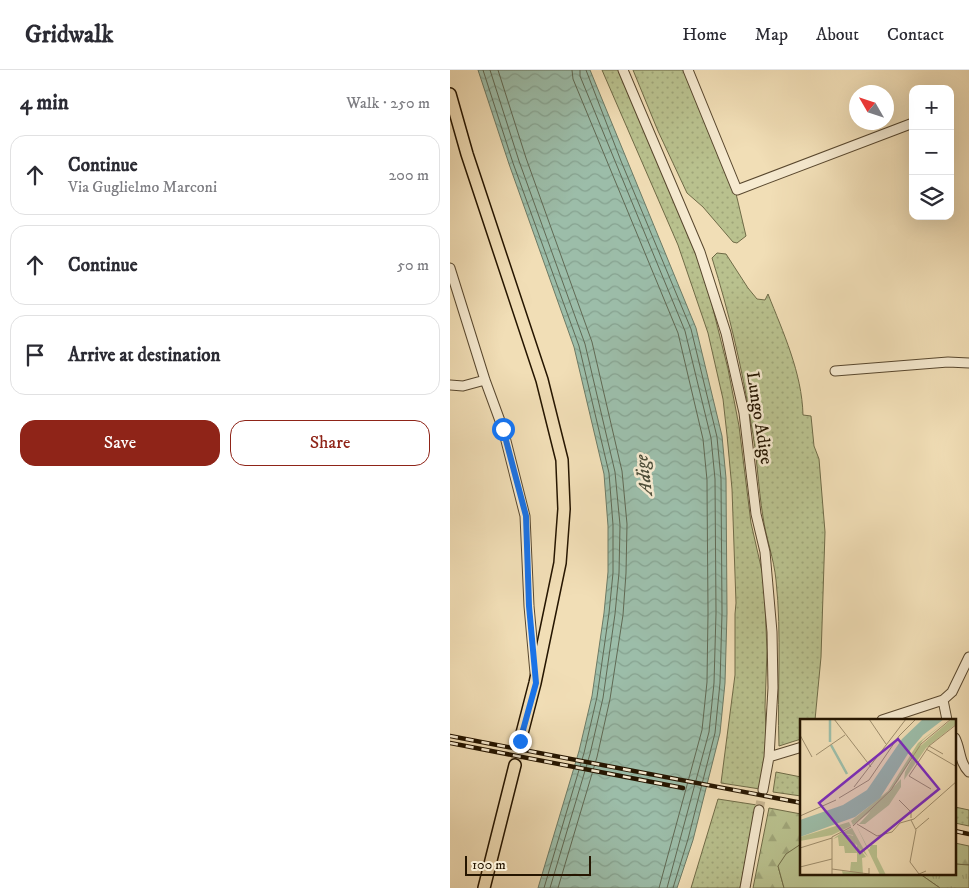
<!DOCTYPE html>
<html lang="en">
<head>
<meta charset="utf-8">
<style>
	:root { --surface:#fff; --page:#f2f2f3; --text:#2b2b33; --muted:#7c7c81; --line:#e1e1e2; --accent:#8f2418 }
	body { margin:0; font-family:"IM FELL DW Pica",serif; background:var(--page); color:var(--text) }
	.controls { position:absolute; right:15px; top:15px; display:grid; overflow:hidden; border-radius:10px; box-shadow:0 5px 20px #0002 }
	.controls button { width:45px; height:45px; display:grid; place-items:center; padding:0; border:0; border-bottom:1px solid var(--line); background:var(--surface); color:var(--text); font:25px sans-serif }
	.compass { position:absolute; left:399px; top:15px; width:45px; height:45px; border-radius:50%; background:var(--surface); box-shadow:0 5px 20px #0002; rotate:309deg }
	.scale { position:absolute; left:15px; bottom:12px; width:126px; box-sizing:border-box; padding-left:5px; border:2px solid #251500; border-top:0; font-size:14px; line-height:18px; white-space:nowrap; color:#251500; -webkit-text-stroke:4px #f6ead0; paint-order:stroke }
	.stop { position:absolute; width:15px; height:15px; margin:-11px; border:4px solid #1a73e8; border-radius:50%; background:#fff }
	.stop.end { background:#1a73e8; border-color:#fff; box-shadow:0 1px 5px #0008 }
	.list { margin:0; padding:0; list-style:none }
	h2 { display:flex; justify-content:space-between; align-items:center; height:65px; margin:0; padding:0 20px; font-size:21px }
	h2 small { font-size:16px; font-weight:400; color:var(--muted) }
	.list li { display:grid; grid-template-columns:32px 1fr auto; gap:15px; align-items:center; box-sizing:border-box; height:80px; margin:0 10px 10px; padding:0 10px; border:1px solid var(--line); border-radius:15px }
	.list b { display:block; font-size:19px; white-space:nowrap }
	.list p { margin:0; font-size:16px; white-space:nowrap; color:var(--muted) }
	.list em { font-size:16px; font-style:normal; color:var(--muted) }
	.actions { display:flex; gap:10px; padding:15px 20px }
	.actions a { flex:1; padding:11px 0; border:1px solid var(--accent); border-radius:15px; text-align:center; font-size:18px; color:var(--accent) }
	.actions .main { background:var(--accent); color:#fff }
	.icon { flex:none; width:28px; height:28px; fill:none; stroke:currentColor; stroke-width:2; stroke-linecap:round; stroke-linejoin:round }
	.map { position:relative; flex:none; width:519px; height:818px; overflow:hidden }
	header { display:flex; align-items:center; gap:30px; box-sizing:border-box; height:70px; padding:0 25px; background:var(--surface); border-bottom:1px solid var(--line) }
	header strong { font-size:24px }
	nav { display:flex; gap:28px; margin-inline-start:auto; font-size:18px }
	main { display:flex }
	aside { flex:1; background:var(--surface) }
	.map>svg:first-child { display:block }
	.grass { fill:url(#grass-dots); stroke:#6f6b47 }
	.forest { fill:url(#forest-firs); stroke:#6f6b47 }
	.park { fill:url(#park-tufts); stroke:#6f6b47 }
	.garden { fill:#b9c18e; stroke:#6f6b47 }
	.water { fill:url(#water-waves); stroke:#6c7a65 }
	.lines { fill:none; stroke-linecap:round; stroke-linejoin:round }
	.shore { stroke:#606954; stroke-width:1 }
	.minor-tunnel { stroke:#c8b692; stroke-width:9; stroke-dasharray:9 4.5; stroke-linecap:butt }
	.major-tunnel { stroke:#c8b692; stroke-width:11; stroke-dasharray:11 5.5; stroke-linecap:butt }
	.minor-casing { stroke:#58472e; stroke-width:11 }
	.major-casing { stroke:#251500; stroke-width:14 }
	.minor { stroke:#f6ead0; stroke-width:9 }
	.major { stroke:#f1deb6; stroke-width:11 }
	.rail-casing { stroke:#251500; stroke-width:4.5 }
	.rail { stroke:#f6ead0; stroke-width:2.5; stroke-dasharray:8; stroke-linecap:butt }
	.route { stroke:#1a73e8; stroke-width:6 }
	.labels { text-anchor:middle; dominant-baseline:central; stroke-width:5; stroke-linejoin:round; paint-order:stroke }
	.street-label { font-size:18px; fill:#251500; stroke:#f6ead0 }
	.water-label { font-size:19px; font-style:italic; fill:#4f503b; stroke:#f6ead0 }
	.inset-river { fill:none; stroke:#9cbda9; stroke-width:2.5 }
	.inset-road { fill:none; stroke:#9f8e6d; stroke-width:1 }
	.view { fill:#7b2cbf; fill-opacity:0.15; stroke:#7b2cbf; stroke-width:2.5 }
	.inset-edge { fill:none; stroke:#251500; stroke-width:2.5 }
</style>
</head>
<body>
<header>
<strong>Gridwalk</strong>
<nav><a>Home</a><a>Map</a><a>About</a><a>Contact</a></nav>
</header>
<main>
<aside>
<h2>4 min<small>Walk · 250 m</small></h2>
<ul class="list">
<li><svg class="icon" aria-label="ahead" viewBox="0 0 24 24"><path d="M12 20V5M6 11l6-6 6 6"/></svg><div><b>Continue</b><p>Via Guglielmo Marconi</p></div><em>200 m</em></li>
<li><svg class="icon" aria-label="ahead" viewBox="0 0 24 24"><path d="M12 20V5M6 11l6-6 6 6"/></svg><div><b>Continue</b></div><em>50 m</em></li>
<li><svg class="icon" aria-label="arrive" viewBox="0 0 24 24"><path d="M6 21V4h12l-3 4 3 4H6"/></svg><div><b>Arrive at destination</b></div></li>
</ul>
<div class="actions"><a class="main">Save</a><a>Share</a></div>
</aside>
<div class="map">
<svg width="519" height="818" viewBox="0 0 519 818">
	<defs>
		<pattern id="grass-dots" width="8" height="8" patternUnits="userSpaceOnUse" patternTransform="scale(1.25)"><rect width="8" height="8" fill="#b9c18e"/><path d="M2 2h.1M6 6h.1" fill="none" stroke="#9fa579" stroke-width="1.8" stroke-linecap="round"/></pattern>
		<pattern id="forest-firs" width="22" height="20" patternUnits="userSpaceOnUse" patternTransform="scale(1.25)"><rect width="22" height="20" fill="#b9c18e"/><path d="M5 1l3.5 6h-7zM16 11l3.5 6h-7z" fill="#9fa579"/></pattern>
		<pattern id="park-tufts" width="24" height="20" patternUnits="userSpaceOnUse" patternTransform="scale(1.25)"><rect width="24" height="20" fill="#b9c18e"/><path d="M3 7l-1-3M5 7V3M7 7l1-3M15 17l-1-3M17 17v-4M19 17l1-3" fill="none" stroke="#9fa579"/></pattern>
		<pattern id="water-waves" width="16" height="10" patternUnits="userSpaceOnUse" patternTransform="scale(1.25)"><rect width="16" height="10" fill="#9cbda9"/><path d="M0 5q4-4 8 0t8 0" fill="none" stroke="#86a290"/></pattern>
	</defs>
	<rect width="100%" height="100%" fill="#f1deb6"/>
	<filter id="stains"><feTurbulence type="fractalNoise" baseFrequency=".004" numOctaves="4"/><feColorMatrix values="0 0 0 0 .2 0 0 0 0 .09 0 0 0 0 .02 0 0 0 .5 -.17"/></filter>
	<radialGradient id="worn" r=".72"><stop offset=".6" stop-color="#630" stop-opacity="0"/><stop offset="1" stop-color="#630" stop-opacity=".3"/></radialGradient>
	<!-- grass -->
	<path class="grass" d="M 152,0 L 169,0 L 239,162 L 257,215 L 278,299 L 289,356 L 301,453 L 314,510 L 317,581 L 315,637 L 317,684 L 310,719 L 271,713 L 285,605 L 285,544 L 286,533 L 282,419 L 277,365 L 273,329 L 258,263 L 228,175 Z
		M 183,0 L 235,0 L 284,115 L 296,166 L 287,173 L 283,172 L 253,137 L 237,123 L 208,61 Z
		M 267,183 L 276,184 L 298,218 L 307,229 L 315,230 L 318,224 C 333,262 352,303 353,345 L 361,346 L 364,376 L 369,389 L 375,462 L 371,587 L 365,650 L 352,650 L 351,669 L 329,676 C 327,621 332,565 326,510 C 324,489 316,468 313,447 C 308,416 307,384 301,353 C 292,298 279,242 262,188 Z
		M 326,702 L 351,707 L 351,726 L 323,722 Z
		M 268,729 L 307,735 L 290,818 L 241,818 Z
		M 505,737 L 519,740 L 519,756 L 505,753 Z"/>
	<!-- forest -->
	<path class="forest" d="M 319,738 L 351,744 L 351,774 L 328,796 L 334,818 L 303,818 Z
		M 505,773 L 519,776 L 519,795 L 505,794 Z"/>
	<!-- park -->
	<path class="park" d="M 505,794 L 519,795 L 519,818 L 490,818 L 470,804 L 505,804 Z"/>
	<!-- garden -->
	<path class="garden" d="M 351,774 L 352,804 L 470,804 L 490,818 L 334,818 L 328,796 L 336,784 Z"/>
	<!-- water -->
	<path class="water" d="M 28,0 L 140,0 L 246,258 L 272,366 L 276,408 L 277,543 L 275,613 L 270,663 L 243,770 L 227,818 L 88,818 L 129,681 L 142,626 L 154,543 L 158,502 L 158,456 L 154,404 L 124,277 L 59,94 Z"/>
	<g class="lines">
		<!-- shore -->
		<path class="shore" d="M 33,0 L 63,93 L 129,276 L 159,403 L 163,455 L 163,503 L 159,543 L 147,627 L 134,683 L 94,818
			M 40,0 L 69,91 L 135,274 L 165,402 L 170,455 L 169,503 L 165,544 L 153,628 L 140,684 L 100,818
			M 48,0 L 76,88 L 142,272 L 172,401 L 177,454 L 176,503 L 173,545 L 160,629 L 147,687 L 108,818
			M 122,0 L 123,9 L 228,263 L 253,369 L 257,410 L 258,543 L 257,612 L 252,660 L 209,818
			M 130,0 L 130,6 L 235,261 L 261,368 L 265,409 L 266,543 L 264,613 L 259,662 L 217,818
			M 136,0 L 171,91 L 241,259 L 267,367 L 271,409 L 272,543 L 270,613 L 265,663 L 238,769 L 223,818"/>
		<!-- minor-tunnel -->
		<path class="minor-tunnel" d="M 309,740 L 313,720"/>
		<!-- major-tunnel -->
		<path class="major-tunnel" d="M 65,695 L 70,671"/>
		<!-- minor casing -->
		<g class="minor-casing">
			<path id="minor" d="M 173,0 L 250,182 L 276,263 L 294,343 L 306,444 L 315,482 L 322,562 L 323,618 L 319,687 L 313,720
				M 238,0 L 287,120 L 463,53
				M 0,198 L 35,310 L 53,359 L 75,446 L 79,536 L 85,603
				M 385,301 L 498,292 L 519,293
				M 0,315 L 13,316 L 35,310
				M 493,630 L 497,650
				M 432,650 L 493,630 L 502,622 L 519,587
				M 505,668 C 511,680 509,692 519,702
				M 319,687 L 352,677
				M 295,818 L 309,740"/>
		</g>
		<!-- major casing -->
		<g class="major-casing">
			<path id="major" d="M 0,24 L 17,84 L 92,310 L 112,390 L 114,439 L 110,493 L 85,613 L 70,671
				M 34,818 L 65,695"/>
		</g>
		<!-- minor -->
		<use href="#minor" class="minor"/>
		<!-- major -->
		<use href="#major" class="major"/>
		<!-- rail casing -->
		<g class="rail-casing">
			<path id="rail" d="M 0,666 L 352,733
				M 0,673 L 233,718
				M 505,761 L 519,764"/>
		</g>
		<!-- rail -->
		<use href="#rail" class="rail"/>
	</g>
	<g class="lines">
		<!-- route -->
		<path class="route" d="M 53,359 L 76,446 L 79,536 L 86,613 L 70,671"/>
	</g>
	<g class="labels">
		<!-- street labels -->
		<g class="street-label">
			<text transform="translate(309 348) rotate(81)">Lungo Adige</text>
		</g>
		<!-- water labels -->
		<g class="water-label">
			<text transform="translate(194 405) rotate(-97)">Adige</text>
		</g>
	</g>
	<!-- overview -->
	<g transform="translate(350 649)">
		<rect width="156" height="156" fill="#f1deb6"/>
		<path d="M 149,0 L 123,21 L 98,62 L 74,90 L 53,106 L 51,102 L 88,72 L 118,24 ZM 152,0 L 156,0 L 156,5 L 126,29 L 104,61 L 105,53 L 118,29 ZM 101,60 L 101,68 L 89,86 L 65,105 L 59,105 ZM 49,103 L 51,107 L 32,116 L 0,122 L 0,118 ZM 56,106 L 69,131 L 71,126 L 77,126 L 77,138 L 86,156 L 80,156 Z" fill="#b9c18e"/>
		<path d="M 52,109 L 68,138 L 54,123 L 53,116 L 41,114 Z" fill="#b9c18e"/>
		<path d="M 57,126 L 66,138 L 62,139 L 63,156 L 43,156 L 42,152 L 50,153 L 51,143 L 57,143 Z" fill="#b9c18e"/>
		<path d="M 41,114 L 54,117 L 57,134 L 45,134 L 44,127 L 39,127 L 38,118 L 33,120 Z" fill="#b9c18e"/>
		<path d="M 123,0 L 144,0 L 123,16 L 111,30 L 80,79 L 55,98 L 0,118 L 0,101 L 43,86 L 67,71 L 102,20 Z" fill="#9cbda9"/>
		<path class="inset-river" d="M 30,23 L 30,0M 31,26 L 47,55"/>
		<path class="inset-road" d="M 34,0 L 71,48M 69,0 L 86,25M 0,16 L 12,38M 129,27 L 143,35M 126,30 L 157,48M 16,36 L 45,16M 54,68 L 106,0M 131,70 L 109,57 L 129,27 L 157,5M 39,79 L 69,61 L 99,17 L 116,0M 99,81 L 111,93 L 111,99M 0,97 L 36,81M 114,100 L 157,62M 111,101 L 116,111 L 110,143 L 119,155 L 126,152M 57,105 L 77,117 L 92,113 L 100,104 L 114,100M 53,107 L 91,71 L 121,25 L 151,0M 116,110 L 129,99M 0,129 L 32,119M 0,148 L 32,140M 32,150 L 69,155 L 69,149M 32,156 L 32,118 L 51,108"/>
		<path class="view" d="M 98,20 L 139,70 L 60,134 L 19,84 Z"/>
		<rect width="156" height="156" class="inset-edge"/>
	</g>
	<rect width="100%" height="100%" filter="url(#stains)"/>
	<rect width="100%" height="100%" fill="url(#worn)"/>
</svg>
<div class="controls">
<button>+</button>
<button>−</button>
<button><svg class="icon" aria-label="layers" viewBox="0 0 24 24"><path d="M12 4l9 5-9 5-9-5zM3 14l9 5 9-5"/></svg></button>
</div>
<svg class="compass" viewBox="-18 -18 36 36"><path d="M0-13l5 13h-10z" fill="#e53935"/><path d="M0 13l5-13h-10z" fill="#7c7c81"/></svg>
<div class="scale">100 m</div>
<div class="stop" style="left:53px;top:359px"></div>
<div class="stop end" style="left:70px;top:671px"></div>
</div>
</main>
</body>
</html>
